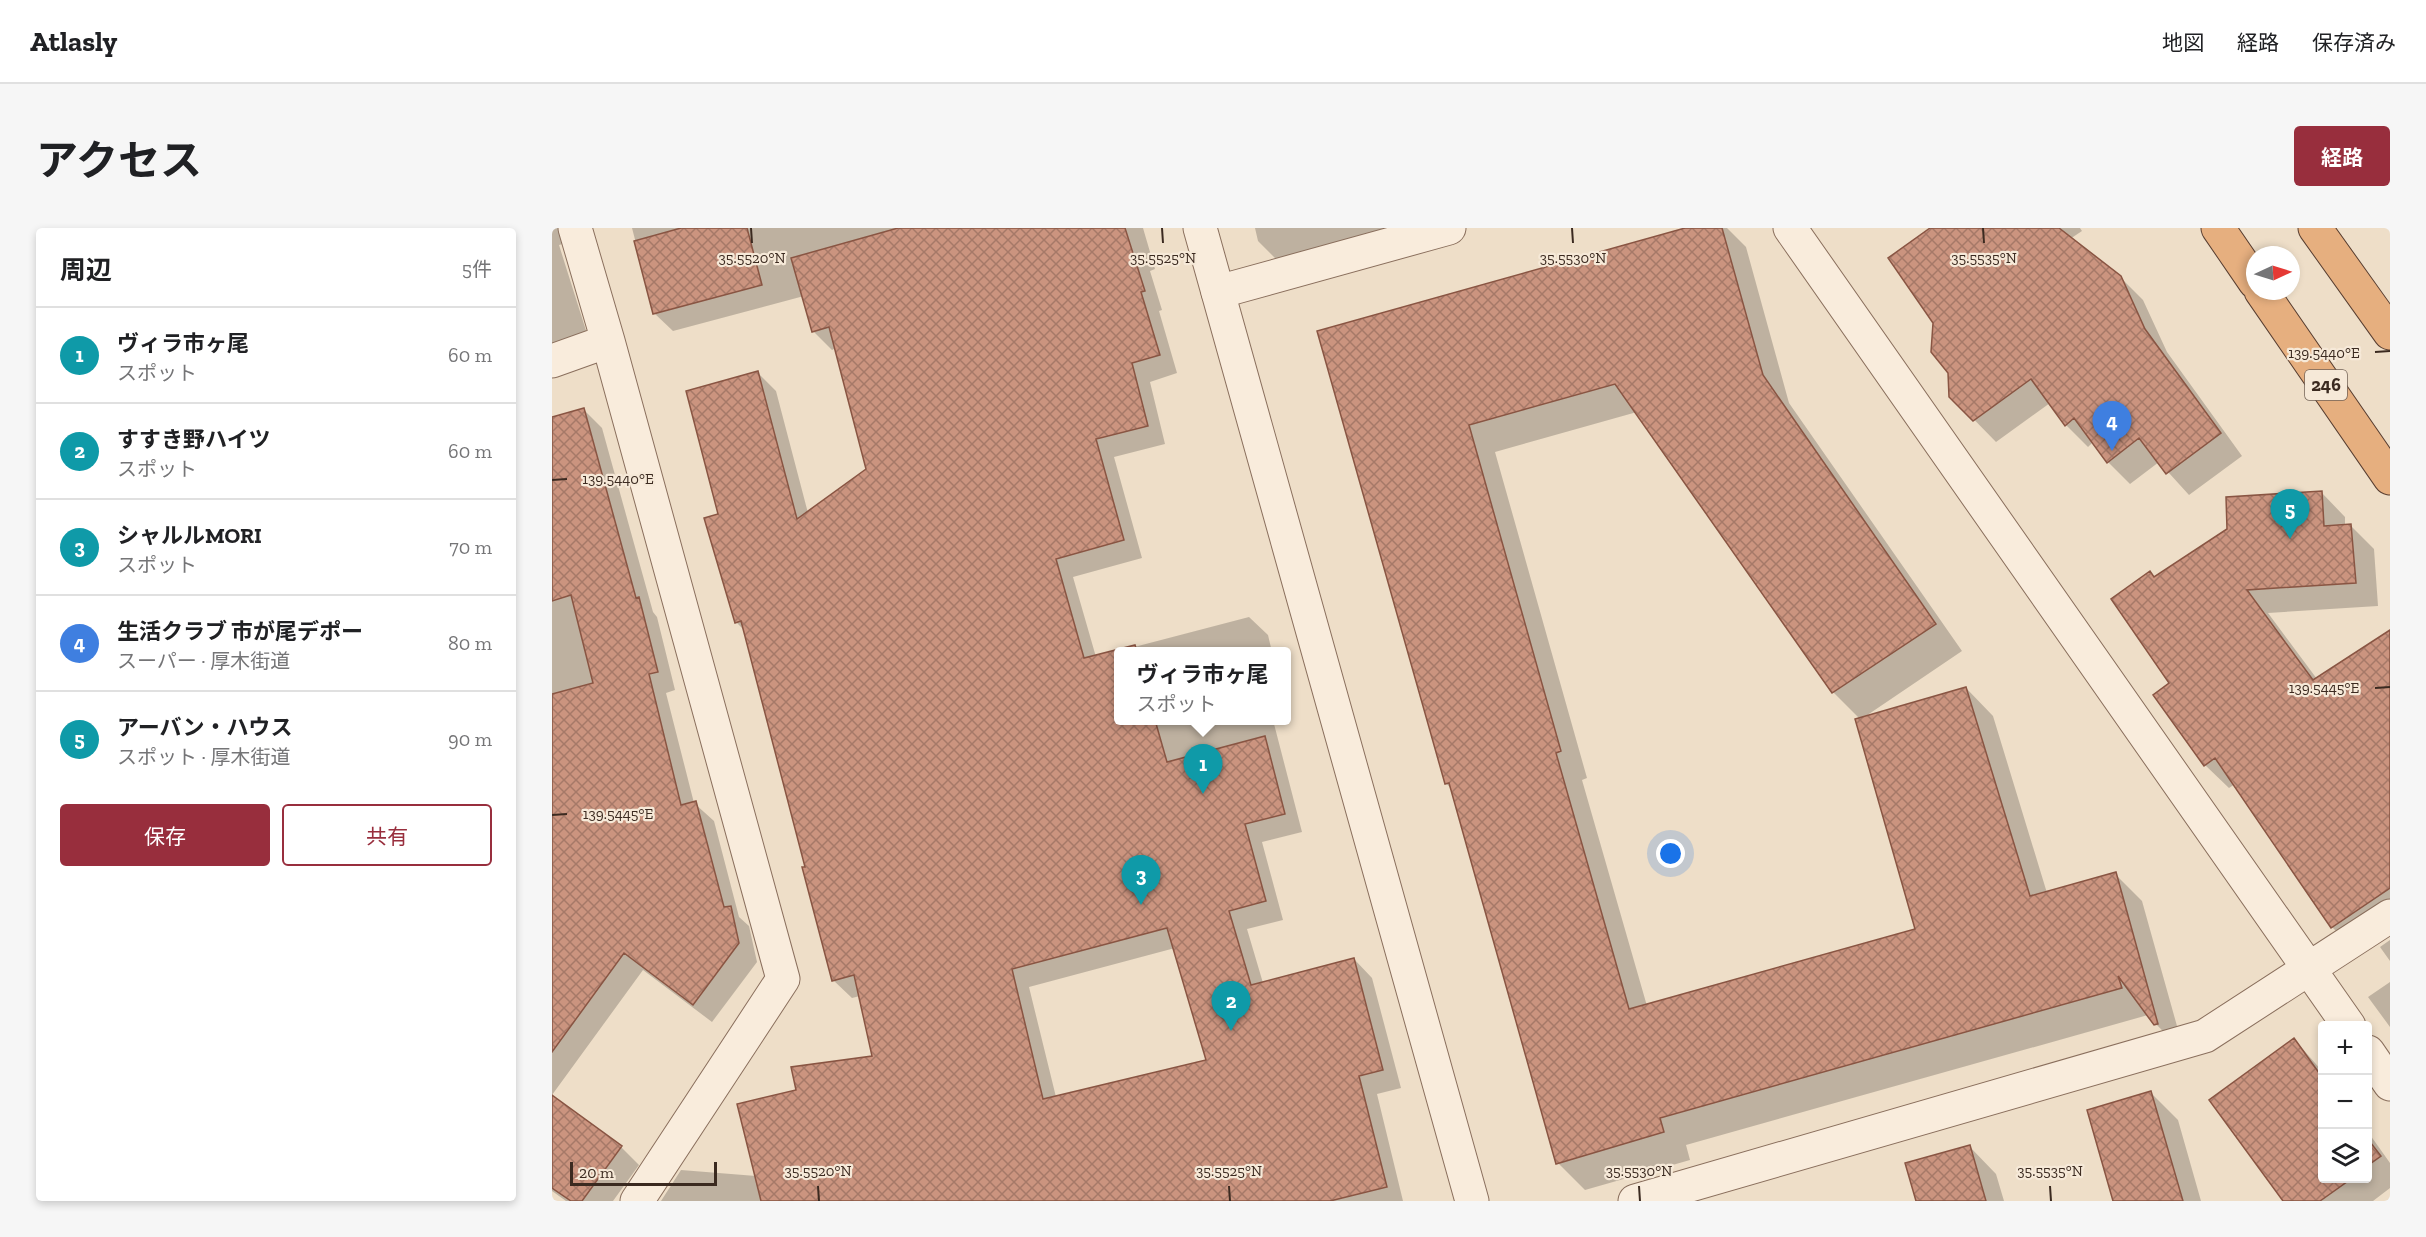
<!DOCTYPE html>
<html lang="ja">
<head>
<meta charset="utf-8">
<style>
	:root { --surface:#fff; --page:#f6f6f6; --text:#202124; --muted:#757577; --line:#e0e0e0; --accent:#982e3d }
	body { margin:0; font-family:"Zilla Slab","Noto Sans JP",serif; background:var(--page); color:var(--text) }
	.controls { position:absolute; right:18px; bottom:18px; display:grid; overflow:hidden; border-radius:6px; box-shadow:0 3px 9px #0003 }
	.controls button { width:54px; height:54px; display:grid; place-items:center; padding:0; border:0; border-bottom:2px solid var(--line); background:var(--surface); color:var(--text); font:30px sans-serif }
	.compass { position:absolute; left:1694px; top:18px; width:54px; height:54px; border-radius:50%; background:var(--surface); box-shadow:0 3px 9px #0003; rotate:86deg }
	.scale { position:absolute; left:18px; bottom:15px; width:147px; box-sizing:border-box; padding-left:6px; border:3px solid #3b2a20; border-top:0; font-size:16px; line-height:21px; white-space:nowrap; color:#3b2a20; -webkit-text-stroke:4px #f6e9d8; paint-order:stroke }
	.you { position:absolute; left:1119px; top:626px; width:21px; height:21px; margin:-15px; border:4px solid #fff; border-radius:50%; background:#1a73e8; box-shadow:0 0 0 9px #1a73e833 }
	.badge { display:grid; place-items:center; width:39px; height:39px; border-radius:50%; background:var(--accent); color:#fff; font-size:20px; font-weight:700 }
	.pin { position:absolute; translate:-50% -50px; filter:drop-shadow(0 2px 3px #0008) }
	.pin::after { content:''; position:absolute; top:32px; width:21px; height:18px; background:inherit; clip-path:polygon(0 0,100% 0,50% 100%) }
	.popup { position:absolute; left:562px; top:419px; width:177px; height:78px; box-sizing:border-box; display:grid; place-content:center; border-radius:6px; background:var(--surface); filter:drop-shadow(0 2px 4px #0005); font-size:20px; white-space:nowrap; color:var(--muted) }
	.popup b { font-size:22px; color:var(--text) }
	.popup::after { content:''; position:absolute; left:50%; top:100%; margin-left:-12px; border:12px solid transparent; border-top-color:var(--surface) }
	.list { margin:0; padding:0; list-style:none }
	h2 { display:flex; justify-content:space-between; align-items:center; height:78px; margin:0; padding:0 24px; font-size:26px }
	h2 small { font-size:20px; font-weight:400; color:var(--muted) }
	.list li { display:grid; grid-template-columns:39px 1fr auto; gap:18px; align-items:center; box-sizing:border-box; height:96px; padding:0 24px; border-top:2px solid var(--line) }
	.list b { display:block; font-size:22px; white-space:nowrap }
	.list p { margin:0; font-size:20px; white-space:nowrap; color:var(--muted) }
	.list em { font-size:20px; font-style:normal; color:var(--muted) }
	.actions { display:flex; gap:12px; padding:18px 24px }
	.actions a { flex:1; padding:14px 0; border:2px solid var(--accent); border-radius:6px; text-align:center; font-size:21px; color:var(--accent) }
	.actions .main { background:var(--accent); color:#fff }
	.icon { flex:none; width:33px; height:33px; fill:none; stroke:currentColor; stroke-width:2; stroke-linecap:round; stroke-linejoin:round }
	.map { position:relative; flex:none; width:1838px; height:973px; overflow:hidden; border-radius:6px }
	header { display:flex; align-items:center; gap:36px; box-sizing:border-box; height:84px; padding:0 30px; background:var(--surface); border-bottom:2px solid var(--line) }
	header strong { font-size:28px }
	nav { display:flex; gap:33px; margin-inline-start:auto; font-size:21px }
	.intro { display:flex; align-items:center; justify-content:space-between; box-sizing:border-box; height:144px; padding:0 36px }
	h1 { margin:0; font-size:42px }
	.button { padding:15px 27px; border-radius:6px; background:var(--accent); color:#fff; font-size:21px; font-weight:700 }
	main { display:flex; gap:36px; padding:0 36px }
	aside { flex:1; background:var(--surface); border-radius:6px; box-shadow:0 3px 9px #0003 }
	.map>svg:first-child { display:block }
	.shadow { fill:#0003; fill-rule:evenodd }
	.building { fill:url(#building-cross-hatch); stroke:#895543; stroke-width:1.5; fill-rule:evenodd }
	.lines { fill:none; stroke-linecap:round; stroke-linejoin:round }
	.minor-casing { stroke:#8a6f5d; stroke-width:35 }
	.tertiary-casing { stroke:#8a6f5d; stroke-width:35 }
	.trunk-casing { stroke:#583e31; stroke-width:35 }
	.minor { stroke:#f9ecdc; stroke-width:33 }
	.tertiary { stroke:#f9ecdc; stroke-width:33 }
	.trunk { stroke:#e6af7f; stroke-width:33 }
	.ticks { fill:none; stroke:#3b2a20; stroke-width:2 }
	.labels { text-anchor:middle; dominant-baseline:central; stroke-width:4.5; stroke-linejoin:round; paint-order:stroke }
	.shield { fill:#f6e9d8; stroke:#736357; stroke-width:1.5 }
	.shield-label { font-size:18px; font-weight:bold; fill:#3b2a20 }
	.ticks-label { font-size:15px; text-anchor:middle; fill:#3b2a20; stroke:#f6e9d8; stroke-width:4.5; stroke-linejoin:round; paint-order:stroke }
</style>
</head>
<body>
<header>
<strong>Atlasly</strong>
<nav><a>地図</a><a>経路</a><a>保存済み</a></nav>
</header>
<div class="intro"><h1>アクセス</h1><a class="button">経路</a></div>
<main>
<aside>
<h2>周辺<small>5件</small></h2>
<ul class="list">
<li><span class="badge" style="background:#0f9aa8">1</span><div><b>ヴィラ市ヶ尾</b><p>スポット</p></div><em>60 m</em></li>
<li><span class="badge" style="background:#0f9aa8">2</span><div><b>すすき野ハイツ</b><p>スポット</p></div><em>60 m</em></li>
<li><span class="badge" style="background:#0f9aa8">3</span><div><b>シャルルMORI</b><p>スポット</p></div><em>70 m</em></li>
<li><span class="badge" style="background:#3f7fe0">4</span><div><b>生活クラブ 市が尾デポー</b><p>スーパー · 厚木街道</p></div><em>80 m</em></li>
<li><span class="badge" style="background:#0f9aa8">5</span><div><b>アーバン・ハウス</b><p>スポット · 厚木街道</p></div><em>90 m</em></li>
</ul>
<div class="actions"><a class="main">保存</a><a>共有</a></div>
</aside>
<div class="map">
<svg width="1838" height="973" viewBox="0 0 1838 973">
	<defs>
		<pattern id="building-cross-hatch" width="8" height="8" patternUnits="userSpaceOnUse" patternTransform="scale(1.5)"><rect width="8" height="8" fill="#cb947f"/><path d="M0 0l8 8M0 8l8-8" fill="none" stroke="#a67968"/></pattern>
	</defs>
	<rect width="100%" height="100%" fill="#eedec8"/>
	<!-- shadow -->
	<path class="shadow" d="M 0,0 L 26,0 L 15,15 L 7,17 L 37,112 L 0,125 Z
		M 80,0 L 591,0 L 603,41 L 598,43 L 610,82 L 607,83 L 625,145 L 598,154 L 613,216 L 562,229 L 590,330 L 521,349 L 544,429 L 697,389 L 716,407 L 720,424 L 567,424 L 567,492 L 721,492 L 750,604 L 710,614 L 731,692 L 695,701 L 711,755 L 802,731 L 820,750 L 849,860 L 825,866 L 851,973 L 109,973 L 129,942 L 204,948 L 246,863 L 322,829 L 308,768 L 300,770 L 281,752 L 255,640 L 193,403 L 184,394 L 168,287 L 206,145 L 224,163 L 256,285 L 316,242 L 284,120 L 280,122 L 261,103 L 252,68 L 121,103 L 102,85 ZM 623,720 L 656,833 L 504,869 L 477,759 Z
		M 703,0 L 869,0 L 733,40 L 706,13 Z
		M 1138,0 L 1175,0 L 1194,19 L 1237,175 L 1410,423 L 1311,490 L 1414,460 L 1441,488 L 1495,665 L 1563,646 L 1590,673 L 1632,823 L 1631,824 L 1604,796 L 1596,787 L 1134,917 L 1138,932 L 1033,962 L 1006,935 L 900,562 L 894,555 L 767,104 ZM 1085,184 L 1281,464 L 1308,491 L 1365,702 L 1095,778 L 1030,552 L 1035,550 L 943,224 Z
		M 1380,0 L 1528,0 L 1530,3 L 1518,11 L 1568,49 L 1591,72 L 1615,124 L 1690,228 L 1637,267 L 1607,234 L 1578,256 L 1556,234 L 1541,214 L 1536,219 L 1514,197 L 1498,175 L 1444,214 L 1399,168 L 1397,144 L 1383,94 Z
		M 32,182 L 50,200 L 101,384 L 105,389 L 123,462 L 114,465 L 142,575 L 162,593 L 187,689 L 197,698 L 205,734 L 160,794 L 91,742 L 0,867 L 0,190 Z
		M 1770,265 L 1793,289 L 1793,298 L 1799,298 L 1822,321 L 1826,378 L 1716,385 L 1765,451 L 1838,404 L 1838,704 L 1804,723 L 1780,699 L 1683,556 L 1677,560 L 1653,537 L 1603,467 L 1619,456 L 1598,345 L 1603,350 Z
		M 1838,712 L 1838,733 L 1828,719 Z
		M 1838,754 L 1838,799 L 1816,769 Z
		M 1742,811 L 1770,843 L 1770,950 L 1816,950 L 1816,904 L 1838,935 L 1838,960 L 1821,973 L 1732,973 Z
		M 1599,865 L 1626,892 L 1649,973 L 1563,973 Z
		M 0,869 L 69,919 L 87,937 L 61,973 L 14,973 L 0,963 Z
		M 1417,918 L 1444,946 L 1452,973 L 1366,973 Z"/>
	<!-- building -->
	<path class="building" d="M 129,0 L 195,0 L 210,57 L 101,86 L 82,13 Z
		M 346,0 L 573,0 L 593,63 L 589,64 L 608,127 L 580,135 L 596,198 L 544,211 L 572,312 L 504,331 L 532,430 L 583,417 L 585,423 L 567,423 L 567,492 L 603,492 L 615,534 L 713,508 L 733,586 L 693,596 L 714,673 L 677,683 L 699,757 L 802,730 L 831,842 L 807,848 L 835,959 L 778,973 L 209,973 L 185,876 L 244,862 L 239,839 L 320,828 L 302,747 L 280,753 L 250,639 L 253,639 L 189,393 L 183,395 L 152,290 L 166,286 L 134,163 L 206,143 L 245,291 L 314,241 L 277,99 L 260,104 L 239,30 ZM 615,700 L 654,832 L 491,871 L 460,741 Z
		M 1133,0 L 1170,0 L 1211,147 L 1384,396 L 1280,465 L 1063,156 L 917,197 L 1009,523 L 1004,525 L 1077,781 L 1363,701 L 1303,491 L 1414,459 L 1478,668 L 1564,644 L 1606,796 L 1602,797 L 1566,748 L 1570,760 L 1108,890 L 1112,904 L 1004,936 L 897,555 L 893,556 L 765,103 Z
		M 1378,0 L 1507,0 L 1569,48 L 1593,101 L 1669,205 L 1614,246 L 1587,210 L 1555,235 L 1522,190 L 1513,198 L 1479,151 L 1421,193 L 1397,169 L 1396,145 L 1379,124 L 1381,95 L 1336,30 Z
		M 32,180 L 84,370 L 87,369 L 106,444 L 97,446 L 129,577 L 144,573 L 172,679 L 179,678 L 187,715 L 141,777 L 72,725 L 0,824 L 0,466 L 41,455 L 19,367 L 0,373 L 0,189 Z
		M 1770,263 L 1772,298 L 1799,296 L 1804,355 L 1695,362 L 1761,452 L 1838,402 L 1838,660 L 1779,700 L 1663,530 L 1652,538 L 1601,467 L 1617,455 L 1559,371 L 1598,343 L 1602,349 L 1675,301 L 1674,269 Z
		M 1742,810 L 1770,849 L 1770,951 L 1799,951 L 1768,973 L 1731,973 L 1657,872 Z
		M 1599,863 L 1631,973 L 1561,973 L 1535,882 Z
		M 0,867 L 70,918 L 30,973 L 19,973 L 0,960 Z
		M 1815,910 L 1829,928 L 1815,938 Z
		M 1418,917 L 1434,973 L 1364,973 L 1353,935 Z"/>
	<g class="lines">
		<!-- minor casing -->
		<g class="minor-casing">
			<path id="minor" d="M 23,0 L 56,113 L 231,751 L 85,973
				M 1238,0 L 1797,798
				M 666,64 L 897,0
				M 0,133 L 56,113
				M 1816,824 L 1838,856
				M 1083,973 L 1653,808 L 1838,688"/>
		</g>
		<!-- tertiary casing -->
		<g class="tertiary-casing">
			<path id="tertiary" d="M 648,0 L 920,973"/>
		</g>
		<!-- trunk casing -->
		<g class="trunk-casing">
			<path id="trunk" d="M 1666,0 L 1703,54
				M 1763,0 L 1838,105
				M 1709,63 L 1838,250"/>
		</g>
		<!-- minor -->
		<use href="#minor" class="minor"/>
		<!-- tertiary -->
		<use href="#tertiary" class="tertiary"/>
		<!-- trunk -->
		<use href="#trunk" class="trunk"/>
	</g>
	<!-- ticks -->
	<path class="ticks" d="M 199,0 L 200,15M 610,0 L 611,15M 1020,0 L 1021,15M 1431,0 L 1432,15M 1823,124 L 1838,123M 0,252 L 15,251M 1823,460 L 1838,459M 0,587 L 15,586M 266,958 L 267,973M 677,958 L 678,973M 1087,958 L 1088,973M 1498,958 L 1499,973"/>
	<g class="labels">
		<!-- shield labels -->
		<rect class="shield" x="1753" y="142" width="42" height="30" rx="4.5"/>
		<g class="shield-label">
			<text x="1774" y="157">246</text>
		</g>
	</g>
	<g class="ticks-label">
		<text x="200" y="35">35.5520°N</text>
		<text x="611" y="35">35.5525°N</text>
		<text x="1021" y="35">35.5530°N</text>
		<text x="1432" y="35">35.5535°N</text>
		<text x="1772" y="130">139.5440°E</text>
		<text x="66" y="256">139.5440°E</text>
		<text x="1772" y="465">139.5445°E</text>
		<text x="66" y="591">139.5445°E</text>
		<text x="266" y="948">35.5520°N</text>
		<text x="677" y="948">35.5525°N</text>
		<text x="1087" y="948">35.5530°N</text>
		<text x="1498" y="948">35.5535°N</text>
	</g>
</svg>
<div class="controls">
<button>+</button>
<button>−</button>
<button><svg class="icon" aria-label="layers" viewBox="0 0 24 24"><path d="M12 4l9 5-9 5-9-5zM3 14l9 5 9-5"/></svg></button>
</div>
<svg class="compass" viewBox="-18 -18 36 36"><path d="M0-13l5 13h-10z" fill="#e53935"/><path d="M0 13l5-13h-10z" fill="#757577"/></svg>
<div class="scale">20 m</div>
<div class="you"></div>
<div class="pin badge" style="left:651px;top:566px;background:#0f9aa8">1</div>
<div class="popup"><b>ヴィラ市ヶ尾</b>スポット</div>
<div class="pin badge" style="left:679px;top:803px;background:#0f9aa8">2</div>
<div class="pin badge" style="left:589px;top:677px;background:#0f9aa8">3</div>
<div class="pin badge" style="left:1560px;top:223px;background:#3f7fe0">4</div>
<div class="pin badge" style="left:1738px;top:311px;background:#0f9aa8">5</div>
</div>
</main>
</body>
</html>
